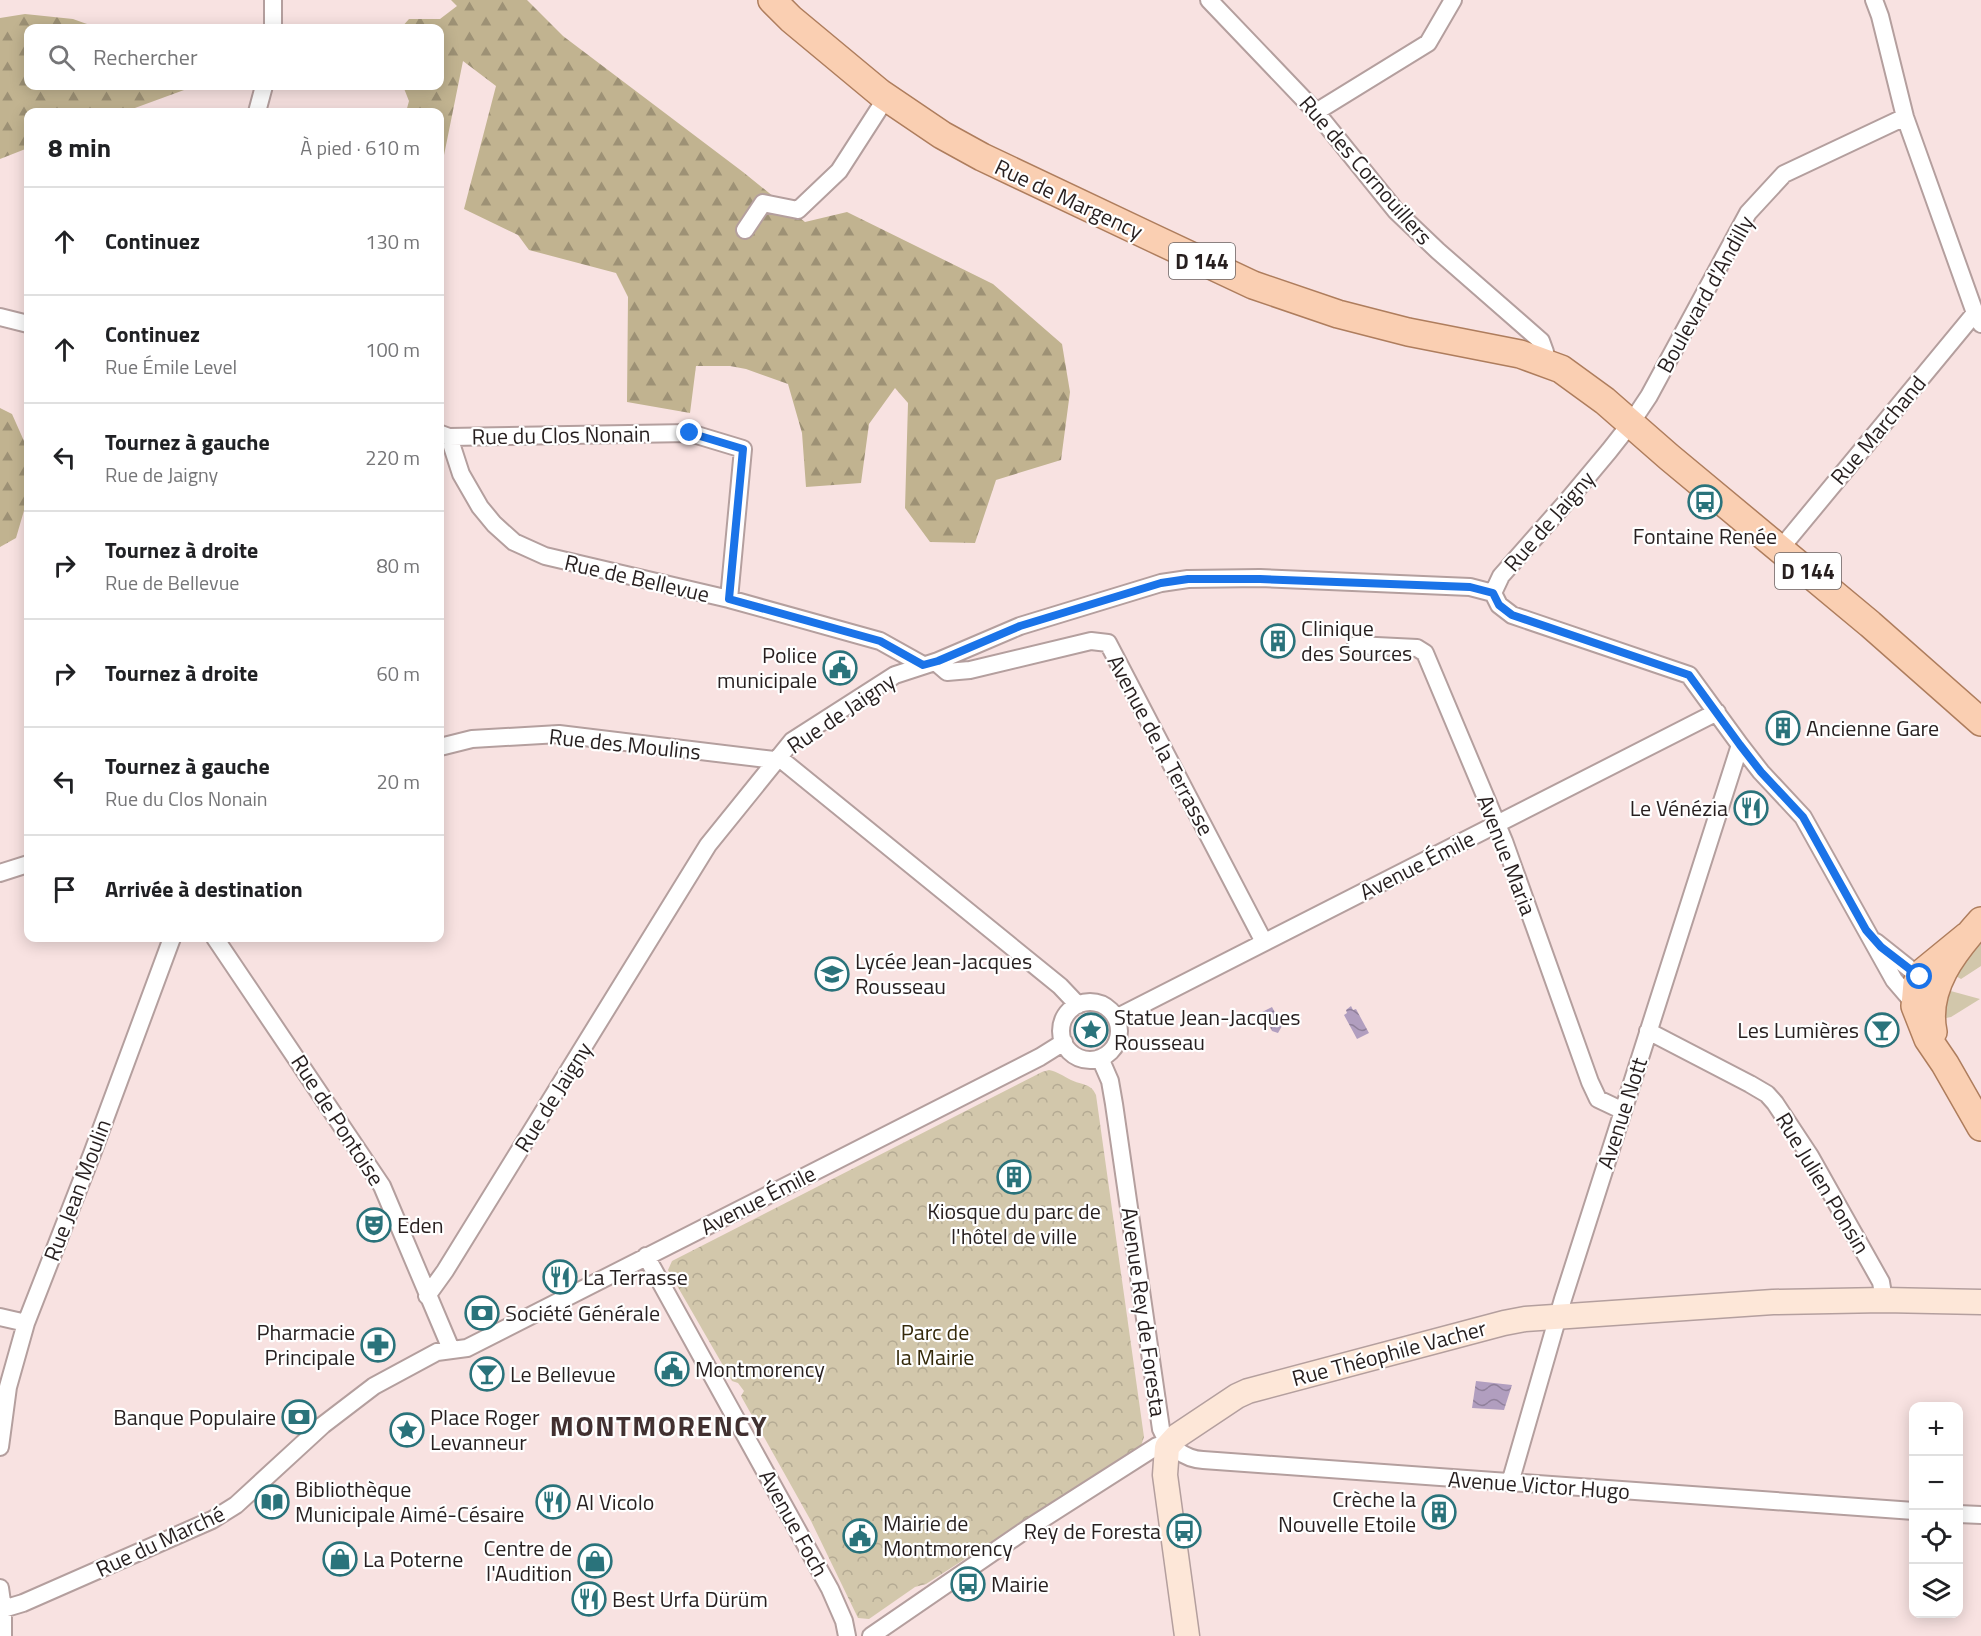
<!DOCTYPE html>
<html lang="fr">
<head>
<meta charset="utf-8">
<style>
	:root { --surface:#fff; --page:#f6f6f6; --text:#202124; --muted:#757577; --line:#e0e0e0 }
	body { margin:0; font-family:"Titillium Web",sans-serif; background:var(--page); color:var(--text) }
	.controls { position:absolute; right:18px; bottom:18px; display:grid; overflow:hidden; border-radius:12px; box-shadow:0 3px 15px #0003 }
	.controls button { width:54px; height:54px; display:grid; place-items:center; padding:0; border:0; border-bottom:2px solid var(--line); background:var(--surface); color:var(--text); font:30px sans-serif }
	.stop { position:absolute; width:18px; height:18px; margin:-14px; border:4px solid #1a73e8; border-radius:50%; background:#fff }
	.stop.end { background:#1a73e8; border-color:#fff; box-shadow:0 2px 6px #0008 }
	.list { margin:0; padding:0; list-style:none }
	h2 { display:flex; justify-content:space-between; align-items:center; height:78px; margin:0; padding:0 24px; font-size:26px }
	h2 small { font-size:20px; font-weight:400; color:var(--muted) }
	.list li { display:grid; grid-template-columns:39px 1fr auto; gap:18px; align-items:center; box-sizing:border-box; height:108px; padding:0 24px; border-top:2px solid var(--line) }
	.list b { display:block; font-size:22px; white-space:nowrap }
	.list p { margin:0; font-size:20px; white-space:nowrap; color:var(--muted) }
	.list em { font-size:20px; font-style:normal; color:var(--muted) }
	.icon { flex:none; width:33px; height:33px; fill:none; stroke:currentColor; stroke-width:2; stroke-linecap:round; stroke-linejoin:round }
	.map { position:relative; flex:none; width:1981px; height:1636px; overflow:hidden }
	.search { position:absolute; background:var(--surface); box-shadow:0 3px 15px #0003; left:24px; top:24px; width:420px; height:66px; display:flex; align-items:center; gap:15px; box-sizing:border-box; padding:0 21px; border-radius:12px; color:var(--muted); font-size:22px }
	.panel { position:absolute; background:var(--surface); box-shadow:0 3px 15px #0003; left:24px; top:108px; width:420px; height:834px; border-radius:12px }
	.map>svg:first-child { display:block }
	.grass { fill:#d2c7ab }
	.forest { fill:url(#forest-firs) }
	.park { fill:url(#park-crowns) }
	.water { fill:url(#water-waves) }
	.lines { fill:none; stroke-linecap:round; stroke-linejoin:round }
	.street-casing { stroke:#b49f9e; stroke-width:20 }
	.secondary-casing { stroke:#b49f9e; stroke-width:27 }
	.primary-casing { stroke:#ae7d5d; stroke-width:30 }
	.street { stroke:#fff; stroke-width:16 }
	.secondary { stroke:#fde7d8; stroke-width:24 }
	.primary { stroke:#facfb2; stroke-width:27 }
	.route { stroke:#1a73e8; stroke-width:8 }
	.labels { text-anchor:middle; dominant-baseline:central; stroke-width:4.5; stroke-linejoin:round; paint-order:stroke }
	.shield { fill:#fff; stroke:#686262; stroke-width:1.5 }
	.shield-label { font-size:21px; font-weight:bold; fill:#271f1f }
	.street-label { font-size:22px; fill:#271f1f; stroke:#fff }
	.poi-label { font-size:22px; fill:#271f1f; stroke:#fff; text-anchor:start }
	.park-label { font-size:22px; fill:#34290a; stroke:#fff }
	.district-label { font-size:28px; font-weight:bold; letter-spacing:1.5px; fill:#413030; stroke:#fff }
</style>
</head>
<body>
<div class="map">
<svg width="1981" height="1636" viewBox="0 0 1981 1636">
	<defs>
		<pattern id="forest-firs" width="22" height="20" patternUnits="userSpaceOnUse" patternTransform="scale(1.5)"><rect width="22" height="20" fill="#c1b390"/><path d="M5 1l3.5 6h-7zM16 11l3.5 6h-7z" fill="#9d9175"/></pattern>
		<pattern id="park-crowns" width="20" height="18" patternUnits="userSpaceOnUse" patternTransform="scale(1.5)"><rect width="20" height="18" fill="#d2c7ab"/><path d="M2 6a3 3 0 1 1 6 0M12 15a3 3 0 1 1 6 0" fill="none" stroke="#b4aa93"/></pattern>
		<pattern id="water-waves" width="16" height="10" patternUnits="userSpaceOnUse" patternTransform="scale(1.5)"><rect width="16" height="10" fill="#b19ebf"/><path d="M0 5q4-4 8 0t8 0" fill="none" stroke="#90809b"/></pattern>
	</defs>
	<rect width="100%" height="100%" fill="#f8e2e1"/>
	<!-- grass -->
	<path class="grass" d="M 1981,938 L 1981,966 L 1961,979 L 1954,975 Z
		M 1947,990 L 1980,999 L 1951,1017 L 1946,1018 L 1945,1006 Z"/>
	<!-- forest -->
	<path class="forest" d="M 451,0 L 527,0 L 563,36 L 743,172 L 805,222 L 847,212 L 993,284 L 1062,344 L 1070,392 L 1061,460 L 996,480 L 975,543 L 930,542 L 905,508 L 908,403 L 895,388 L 869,424 L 861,483 L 806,487 L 802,433 L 788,384 L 746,369 L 730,366 L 696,366 L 690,413 L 627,402 L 628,297 L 616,273 L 529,250 L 518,235 L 464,209 L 496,86 L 463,61 L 440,175 L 440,112 L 406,112 L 409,101 L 403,86 L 440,86 L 440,28 L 401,28 L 409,19 L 440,19 L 457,6 Z
		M 25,14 L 73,19 L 98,28 L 28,28 L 28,86 L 195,86 L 124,112 L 28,112 L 28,148 L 0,159 L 0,18 Z
		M 0,408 L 12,414 L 28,450 L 28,497 L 16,538 L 0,547 Z"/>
	<!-- park -->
	<path class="park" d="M 1049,1070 C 1058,1072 1063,1076 1071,1080 C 1081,1085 1091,1083 1096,1095 L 1144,1437 L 1141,1446 L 926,1584 L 915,1587 L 869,1619 L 858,1618 L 811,1521 L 741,1396 L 744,1391 L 738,1383 L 732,1381 L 668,1270 L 672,1261 L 1042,1072 Z"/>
	<!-- water -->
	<path class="water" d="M 1351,1006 L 1353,1010 L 1356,1009 L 1369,1033 L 1357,1039 L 1344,1015 L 1347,1013 L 1346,1010 Z
		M 1272,1007 L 1282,1026 L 1278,1033 L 1272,1031 L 1262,1012 Z
		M 1476,1381 L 1512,1385 L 1504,1410 L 1472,1408 Z"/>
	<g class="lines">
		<!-- street casing -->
		<g class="street-casing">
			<path id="street" d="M 273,0 L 273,28
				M 1209,0 L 1316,112 L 1396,211 L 1438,251 L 1541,341 L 1545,352 L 1543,362
				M 1874,0 L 1880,16 L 1905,117 L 1975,313 L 1981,324
				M 257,112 L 264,86
				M 1316,112 L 1428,43 L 1453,0
				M 745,230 L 763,203 L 798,210 L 839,171 L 886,98
				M 0,317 L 28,324
				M 441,434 L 449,437 L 690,433 L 743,449 L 729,599
				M 449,437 L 461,474 L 480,507 L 494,524 L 514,542 L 545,556 L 729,599 L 880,641 L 923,665
				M 1781,548 L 1975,313
				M 1493,593 L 1501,576 L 1568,500 L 1609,451 L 1631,423 L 1649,396 L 1748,213 L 1784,174 L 1905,117
				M 1493,593 L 1499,605 L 1512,615 L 1689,675 L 1740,745 L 1761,772 L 1803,817 L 1894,980 L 1918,1008
				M 1356,645 L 1417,648 L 1425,653 L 1504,841 L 1590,1082 L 1598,1099 L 1617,1108 L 1624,1107
				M 938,661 L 940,666 L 947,672 L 970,670 L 1091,641 L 1108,643 L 1264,942
				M 440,747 L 472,739 L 559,734 L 783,761 L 1060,986 L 1078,1005
				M 0,873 L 28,864
				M 215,938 L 382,1186 L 451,1349
				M 1876,942 L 1920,977 L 1925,983
				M1061 1031a29 29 0 1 1 58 0a29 29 0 1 1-58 0Z
				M 1116,1018 L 1717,712
				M 1648,1031 L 1750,1084 L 1767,1094 L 1775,1103 L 1810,1156 L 1881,1282 L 1884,1300
				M 1100,1058 L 1110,1081 L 1114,1104 L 1161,1429 C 1168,1446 1184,1459 1203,1460 L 1914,1511
				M 646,1256 L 830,1589 L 844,1621 L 847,1636
				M 427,1296 L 445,1271 L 708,845 L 792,741 L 895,675 L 938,661 L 1020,626 L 1161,583 L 1188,579 L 1260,578 L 1470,587 L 1493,593
				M 0,1317 L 26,1323
				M 0,1447 L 8,1387 L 26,1323 L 92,1154 L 172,938
				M 1510,1483 L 1563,1299 L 1740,745
				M 1958,1514 L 1981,1515
				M 0,1588 L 3,1609 L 3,1636
				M 3,1609 L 23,1603 L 212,1520 L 236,1505 L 323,1425 L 374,1386 L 437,1352 L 467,1348 L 1040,1057 L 1064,1042
				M 871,1636 L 1027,1529 L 1157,1446 L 1170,1443"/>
		</g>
		<!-- secondary casing -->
		<g class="secondary-casing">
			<path id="secondary" d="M 1187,1636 L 1165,1475 L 1167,1447 L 1177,1436 L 1237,1396 L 1248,1391 L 1504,1323 L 1525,1319 L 1773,1302 L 1884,1300 L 1981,1302"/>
		</g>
		<!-- primary casing -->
		<g class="primary-casing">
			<path id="primary" d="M 772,0 L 791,19 L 880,93 L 942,135 L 982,157 L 1153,238 L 1253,285 L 1338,314 L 1408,332 L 1520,354 L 1561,369 L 1605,401 L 1669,457 L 1870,624 L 1981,722
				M 1967,936 L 1923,972 L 1917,983 L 1915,1006 L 1928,1039 L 1945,1064 L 1981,1127
				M 1933,1032 C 1924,988 1954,951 1981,921"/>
		</g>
		<!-- street -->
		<use href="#street" class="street"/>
		<!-- secondary -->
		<use href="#secondary" class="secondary"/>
		<!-- primary -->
		<use href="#primary" class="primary"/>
	</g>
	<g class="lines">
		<!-- route -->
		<path class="route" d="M 690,433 L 743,449 L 729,599 L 880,641 L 923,665 L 938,661 L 1020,626 L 1161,583 L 1188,579 L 1260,579 L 1470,587 L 1493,593 L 1499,605 L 1512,615 L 1689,675 L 1740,745 L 1761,772 L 1803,817 L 1866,930 L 1881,947 L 1920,977"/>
	</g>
	<!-- icons -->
	<defs>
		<g id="bus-ring" transform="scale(1.725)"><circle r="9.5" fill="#fff" stroke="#2a737b" stroke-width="1.5"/><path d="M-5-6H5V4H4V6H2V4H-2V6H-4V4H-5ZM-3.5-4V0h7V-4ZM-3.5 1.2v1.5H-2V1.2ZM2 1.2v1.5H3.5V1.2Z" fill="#2a737b"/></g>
		<g id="building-ring" transform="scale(1.725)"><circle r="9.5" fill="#fff" stroke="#2a737b" stroke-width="1.5"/><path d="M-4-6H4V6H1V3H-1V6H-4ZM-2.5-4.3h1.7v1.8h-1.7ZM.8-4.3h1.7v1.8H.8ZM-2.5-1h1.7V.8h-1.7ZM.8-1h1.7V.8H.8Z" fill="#2a737b"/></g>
		<g id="civic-ring" transform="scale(1.725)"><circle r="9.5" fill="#fff" stroke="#2a737b" stroke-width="1.5"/><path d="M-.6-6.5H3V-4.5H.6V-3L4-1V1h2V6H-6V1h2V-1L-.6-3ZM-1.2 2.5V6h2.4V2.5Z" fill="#2a737b"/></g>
		<g id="restaurant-ring" transform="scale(1.725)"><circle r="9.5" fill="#fff" stroke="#2a737b" stroke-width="1.5"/><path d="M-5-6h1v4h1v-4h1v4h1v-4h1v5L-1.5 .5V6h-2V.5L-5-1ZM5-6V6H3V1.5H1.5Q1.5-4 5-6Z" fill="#2a737b"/></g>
		<g id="school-ring" transform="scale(1.725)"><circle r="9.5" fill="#fff" stroke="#2a737b" stroke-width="1.5"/><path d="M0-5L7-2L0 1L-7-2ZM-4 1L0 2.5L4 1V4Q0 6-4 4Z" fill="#2a737b"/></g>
		<g id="sight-ring" transform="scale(1.725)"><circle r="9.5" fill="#fff" stroke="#2a737b" stroke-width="1.5"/><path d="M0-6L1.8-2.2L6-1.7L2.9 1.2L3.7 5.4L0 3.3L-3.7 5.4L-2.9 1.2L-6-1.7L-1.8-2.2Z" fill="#2a737b"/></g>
		<g id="bar-ring" transform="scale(1.725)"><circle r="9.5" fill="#fff" stroke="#2a737b" stroke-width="1.5"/><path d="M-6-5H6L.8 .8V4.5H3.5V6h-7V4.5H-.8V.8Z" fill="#2a737b"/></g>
		<g id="theatre-ring" transform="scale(1.725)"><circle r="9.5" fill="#fff" stroke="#2a737b" stroke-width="1.5"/><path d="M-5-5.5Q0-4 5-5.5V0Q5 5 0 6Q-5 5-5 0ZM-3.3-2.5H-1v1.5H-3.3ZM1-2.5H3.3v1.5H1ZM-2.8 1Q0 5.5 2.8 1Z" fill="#2a737b"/></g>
		<g id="bank-ring" transform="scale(1.725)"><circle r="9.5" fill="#fff" stroke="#2a737b" stroke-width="1.5"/><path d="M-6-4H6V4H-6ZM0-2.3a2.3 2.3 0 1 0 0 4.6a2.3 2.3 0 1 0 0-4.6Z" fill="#2a737b"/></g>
		<g id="pharmacy-ring" transform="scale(1.725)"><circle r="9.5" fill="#fff" stroke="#2a737b" stroke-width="1.5"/><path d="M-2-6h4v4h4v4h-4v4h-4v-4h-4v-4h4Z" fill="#2a737b"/></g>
		<g id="library-ring" transform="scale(1.725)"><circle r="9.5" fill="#fff" stroke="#2a737b" stroke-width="1.5"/><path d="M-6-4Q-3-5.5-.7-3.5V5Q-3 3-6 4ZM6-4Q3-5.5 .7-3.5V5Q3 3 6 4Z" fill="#2a737b"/></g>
		<g id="shop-ring" transform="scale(1.725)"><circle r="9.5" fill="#fff" stroke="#2a737b" stroke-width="1.5"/><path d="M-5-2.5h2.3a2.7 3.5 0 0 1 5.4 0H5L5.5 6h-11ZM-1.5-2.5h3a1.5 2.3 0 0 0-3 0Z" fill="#2a737b"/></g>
	</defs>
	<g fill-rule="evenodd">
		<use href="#bus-ring" x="1705" y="502"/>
		<use href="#building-ring" x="1278" y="641"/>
		<use href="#civic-ring" x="840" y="668"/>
		<use href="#building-ring" x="1783" y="728"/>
		<use href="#restaurant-ring" x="1751" y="808"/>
		<use href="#school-ring" x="832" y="974"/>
		<use href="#sight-ring" x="1091" y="1030"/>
		<use href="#bar-ring" x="1882" y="1030"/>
		<use href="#building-ring" x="1014" y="1177"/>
		<use href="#theatre-ring" x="374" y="1225"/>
		<use href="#restaurant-ring" x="560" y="1277"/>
		<use href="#bank-ring" x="482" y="1313"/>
		<use href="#pharmacy-ring" x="378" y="1345"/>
		<use href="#civic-ring" x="672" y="1369"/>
		<use href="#bar-ring" x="487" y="1374"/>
		<use href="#bank-ring" x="299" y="1417"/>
		<use href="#sight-ring" x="407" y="1430"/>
		<use href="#library-ring" x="272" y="1502"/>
		<use href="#restaurant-ring" x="553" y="1502"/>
		<use href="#building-ring" x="1439" y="1512"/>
		<use href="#bus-ring" x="1184" y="1531"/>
		<use href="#civic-ring" x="860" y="1536"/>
		<use href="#shop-ring" x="340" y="1559"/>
		<use href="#shop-ring" x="595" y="1561"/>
		<use href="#bus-ring" x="968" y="1584"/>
		<use href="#restaurant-ring" x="589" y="1599"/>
	</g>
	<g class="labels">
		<!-- shield labels -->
		<g class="shield">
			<rect x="1169" y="243" width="66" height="36" rx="4.5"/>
			<rect x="1775" y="553" width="66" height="36" rx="4.5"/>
		</g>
		<g class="shield-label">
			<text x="1202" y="261">D 144</text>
			<text x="1808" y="571">D 144</text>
		</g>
		<!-- street labels -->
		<g class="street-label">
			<text transform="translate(1366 170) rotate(49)">Rue des Cornouillers</text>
			<text transform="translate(1069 199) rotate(25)">Rue de Margency</text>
			<text transform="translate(1705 294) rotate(-61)">Boulevard d'Andilly</text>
			<text transform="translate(1878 430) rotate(-50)">Rue Marchand</text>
			<text transform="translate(561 435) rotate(-1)">Rue du Clos Nonain</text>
			<text transform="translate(1549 521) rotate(-49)">Rue de Jaigny</text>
			<text transform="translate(637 578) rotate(13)">Rue de Bellevue</text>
			<text transform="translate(841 713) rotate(-34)">Rue de Jaigny</text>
			<text transform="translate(625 744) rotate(6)">Rue des Moulins</text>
			<text transform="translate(1161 745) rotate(62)">Avenue de la Terrasse</text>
			<text transform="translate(1507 855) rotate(69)">Avenue Maria</text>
			<text transform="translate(1417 865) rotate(-27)">Avenue Émile</text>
			<text transform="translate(553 1097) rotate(-58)">Rue de Jaigny</text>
			<text transform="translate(1622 1113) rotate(-72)">Avenue Nott</text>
			<text transform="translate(338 1120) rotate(57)">Rue de Pontoise</text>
			<text transform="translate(1823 1183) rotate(59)">Rue Julien Ponsin</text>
			<text transform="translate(77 1190) rotate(-69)">Rue Jean Moulin</text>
			<text transform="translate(758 1200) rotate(-27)">Avenue Émile</text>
			<text transform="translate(1144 1312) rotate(82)">Avenue Rey de Foresta</text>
			<text transform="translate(1389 1353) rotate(-15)">Rue Théophile Vacher</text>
			<text transform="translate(1539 1485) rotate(4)">Avenue Victor Hugo</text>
			<text transform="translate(794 1523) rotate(61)">Avenue Foch</text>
			<text transform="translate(160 1541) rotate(-25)">Rue du Marché</text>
		</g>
		<!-- poi labels -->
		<g class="poi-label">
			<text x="1705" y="536" text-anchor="middle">Fontaine Renée</text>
			<text x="1301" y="628">Clinique<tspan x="1301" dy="25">des Sources</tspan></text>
			<text x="817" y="655" text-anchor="end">Police<tspan x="817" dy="25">municipale</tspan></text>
			<text x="1806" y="728">Ancienne Gare</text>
			<text x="1728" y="808" text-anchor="end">Le Vénézia</text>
			<text x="855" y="961">Lycée Jean-Jacques<tspan x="855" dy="25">Rousseau</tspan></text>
			<text x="1114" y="1017">Statue Jean-Jacques<tspan x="1114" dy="25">Rousseau</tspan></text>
			<text x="1859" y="1030" text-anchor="end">Les Lumières</text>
			<text x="1014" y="1211" text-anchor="middle">Kiosque du parc de<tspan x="1014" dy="25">l'hôtel de ville</tspan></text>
			<text x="397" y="1225">Eden</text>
			<text x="583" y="1277">La Terrasse</text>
			<text x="505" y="1313">Société Générale</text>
			<text x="355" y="1332" text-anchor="end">Pharmacie<tspan x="355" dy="25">Principale</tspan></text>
			<text x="695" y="1369">Montmorency</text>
			<text x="510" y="1374">Le Bellevue</text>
			<text x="276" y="1417" text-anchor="end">Banque Populaire</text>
			<text x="430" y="1417">Place Roger<tspan x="430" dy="25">Levanneur</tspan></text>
			<text x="295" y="1489">Bibliothèque<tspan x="295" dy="25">Municipale Aimé-Césaire</tspan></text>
			<text x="1416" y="1499" text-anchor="end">Crèche la<tspan x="1416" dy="25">Nouvelle Etoile</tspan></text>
			<text x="576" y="1502">Al Vicolo</text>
			<text x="883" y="1523">Mairie de<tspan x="883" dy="25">Montmorency</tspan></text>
			<text x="1161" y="1531" text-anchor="end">Rey de Foresta</text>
			<text x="572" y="1548" text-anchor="end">Centre de<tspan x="572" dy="25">l'Audition</tspan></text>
			<text x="363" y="1559">La Poterne</text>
			<text x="991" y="1584">Mairie</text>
			<text x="612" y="1599">Best Urfa Dürüm</text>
		</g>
		<!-- park labels -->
		<g class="park-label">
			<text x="935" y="1332">Parc de<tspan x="935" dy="25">la Mairie</tspan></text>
		</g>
		<!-- district labels -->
		<g class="district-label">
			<text x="659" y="1425">MONTMORENCY</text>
		</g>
	</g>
</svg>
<div class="controls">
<button>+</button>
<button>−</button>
<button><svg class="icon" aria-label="locate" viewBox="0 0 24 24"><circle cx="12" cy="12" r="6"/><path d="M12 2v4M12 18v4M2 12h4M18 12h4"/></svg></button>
<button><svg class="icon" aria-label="layers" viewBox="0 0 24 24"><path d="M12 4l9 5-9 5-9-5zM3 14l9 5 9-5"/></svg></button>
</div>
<div class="stop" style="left:1920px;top:977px"></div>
<div class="stop end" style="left:690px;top:433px"></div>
<div class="search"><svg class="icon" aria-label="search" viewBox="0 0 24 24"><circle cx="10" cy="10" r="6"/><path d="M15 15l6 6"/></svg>Rechercher</div>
<section class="panel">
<h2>8 min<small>À pied · 610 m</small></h2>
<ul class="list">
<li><svg class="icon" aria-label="ahead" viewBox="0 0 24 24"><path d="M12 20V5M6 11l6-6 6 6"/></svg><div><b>Continuez</b></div><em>130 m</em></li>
<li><svg class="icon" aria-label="ahead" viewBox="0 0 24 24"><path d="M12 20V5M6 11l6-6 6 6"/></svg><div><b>Continuez</b><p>Rue Émile Level</p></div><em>100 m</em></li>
<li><svg class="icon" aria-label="left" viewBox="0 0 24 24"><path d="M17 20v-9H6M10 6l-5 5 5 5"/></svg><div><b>Tournez à gauche</b><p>Rue de Jaigny</p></div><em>220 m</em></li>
<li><svg class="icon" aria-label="right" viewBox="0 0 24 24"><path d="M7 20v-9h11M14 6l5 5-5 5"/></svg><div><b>Tournez à droite</b><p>Rue de Bellevue</p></div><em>80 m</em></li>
<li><svg class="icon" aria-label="right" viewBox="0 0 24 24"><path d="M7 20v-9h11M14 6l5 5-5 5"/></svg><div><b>Tournez à droite</b></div><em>60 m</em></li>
<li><svg class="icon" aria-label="left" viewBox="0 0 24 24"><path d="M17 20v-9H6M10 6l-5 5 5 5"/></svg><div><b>Tournez à gauche</b><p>Rue du Clos Nonain</p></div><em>20 m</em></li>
<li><svg class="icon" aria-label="arrive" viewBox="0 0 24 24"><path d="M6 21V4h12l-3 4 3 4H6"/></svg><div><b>Arrivée à destination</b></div></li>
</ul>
</section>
</div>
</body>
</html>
